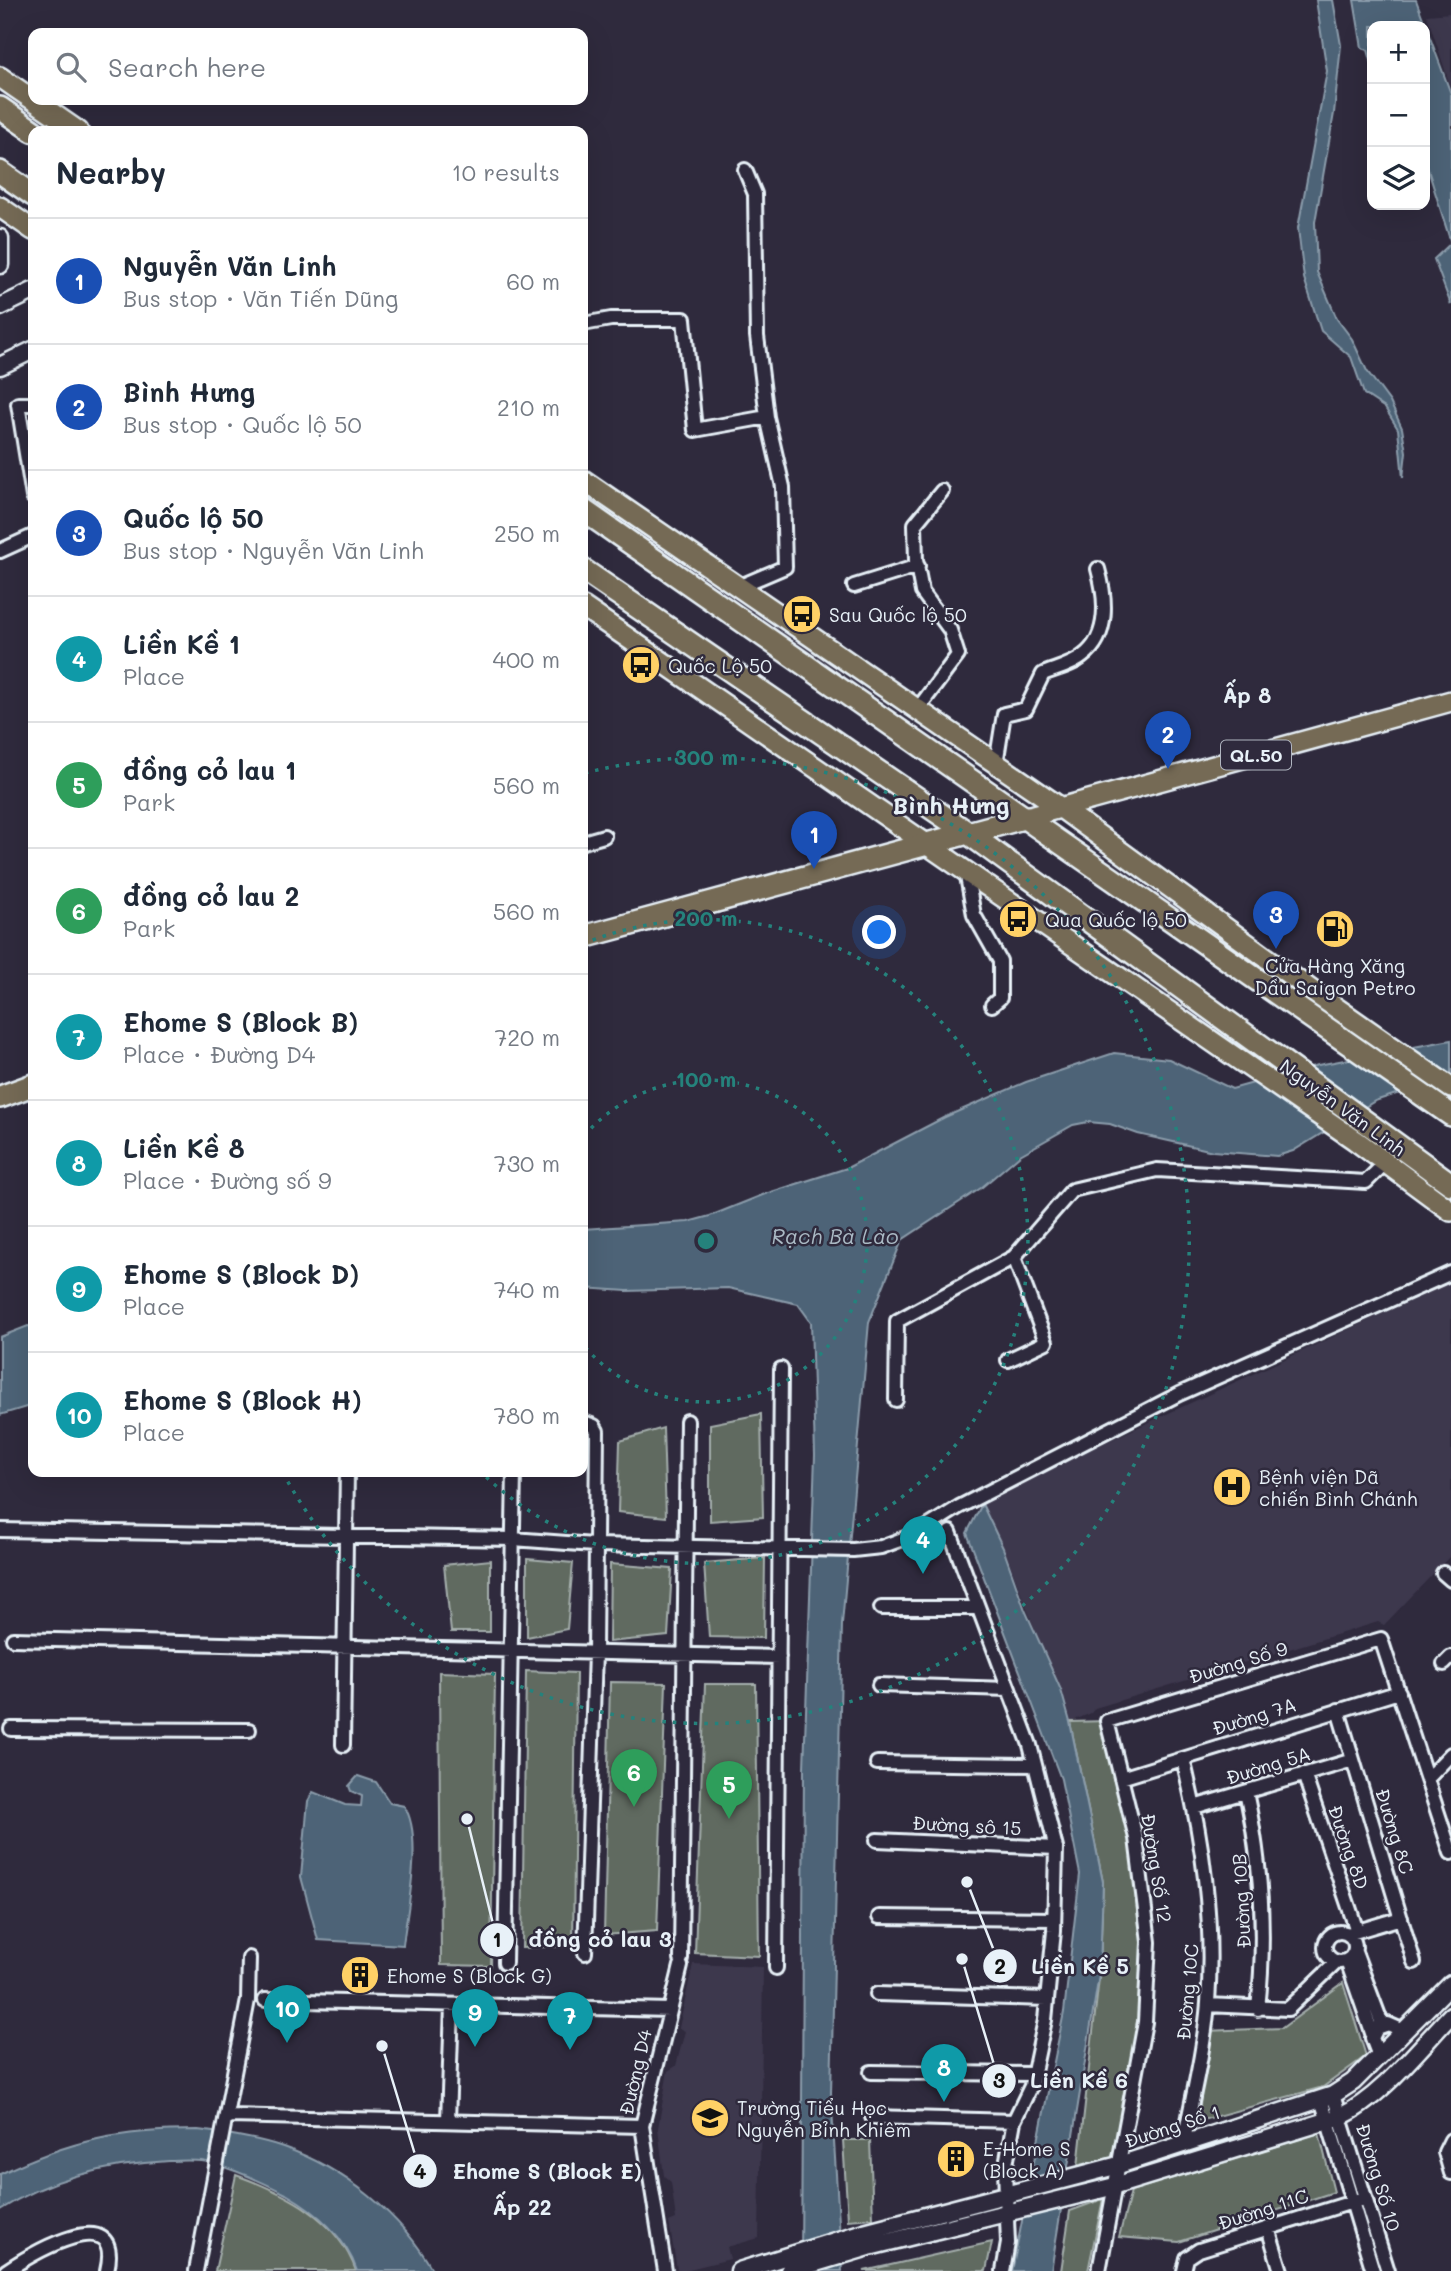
<!DOCTYPE html>
<html lang="en">
<head>
<meta charset="utf-8">
<style>
	:root { --surface:#fff; --page:#f6f6f7; --text:#1f2937; --muted:#747a83; --line:#e0e1e3; --accent:#84754c }
	body { margin:0; font-family:Mali,sans-serif; background:var(--page); color:var(--text) }
	.controls { position:absolute; right:21px; top:21px; display:grid; overflow:hidden; border-radius:14px; box-shadow:0 7px 28px #0002 }
	.controls button { width:63px; height:63px; display:grid; place-items:center; padding:0; border:0; border-bottom:2px solid var(--line); background:var(--surface); color:var(--text); font:35px sans-serif }
	.you { position:absolute; left:880px; top:933px; width:24px; height:24px; margin:-18px; border:5px solid #fff; border-radius:50%; background:#1a73e8; box-shadow:0 0 0 10px #1a73e833 }
	.badge { display:grid; place-items:center; width:46px; height:46px; border-radius:50%; background:var(--accent); color:#fff; font-size:23px; font-weight:700 }
	.pin { position:absolute; translate:-50% -58px; filter:drop-shadow(0 2px 4px #0008) }
	.pin::after { content:''; position:absolute; top:37px; width:24px; height:21px; background:inherit; clip-path:polygon(0 0,100% 0,50% 100%) }
	.list { margin:0; padding:0; list-style:none }
	h2 { display:flex; justify-content:space-between; align-items:center; height:91px; margin:0; padding:0 28px; font-size:30px }
	h2 small { font-size:23px; font-weight:400; color:var(--muted) }
	.list li { display:grid; grid-template-columns:46px 1fr auto; gap:21px; align-items:center; box-sizing:border-box; height:126px; padding:0 28px; border-top:2px solid var(--line) }
	.list b { display:block; font-size:26px; white-space:nowrap }
	.list p { margin:0; font-size:23px; white-space:nowrap; color:var(--muted) }
	.list em { font-size:23px; font-style:normal; color:var(--muted) }
	.icon { flex:none; width:38px; height:38px; fill:none; stroke:currentColor; stroke-width:2; stroke-linecap:round; stroke-linejoin:round }
	.map { position:relative; flex:none; width:1451px; height:2271px; overflow:hidden }
	.search { position:absolute; background:var(--surface); box-shadow:0 7px 28px #0002; left:28px; top:28px; width:560px; height:77px; display:flex; align-items:center; gap:18px; box-sizing:border-box; padding:0 24px; border-radius:14px; color:var(--muted); font-size:26px }
	.panel { position:absolute; background:var(--surface); box-shadow:0 7px 28px #0002; left:28px; top:126px; width:560px; height:1351px; border-radius:14px }
	.map>svg:first-child { display:block }
	.built { fill:#3e384e }
	.green { fill:#616b60; stroke:#a4aeac; stroke-width:2 }
	.water { fill:#4d6477; stroke:#8b9cab; stroke-width:2 }
	.lines { fill:none; stroke-linecap:round; stroke-linejoin:round }
	.street-casing { stroke:#e8f1f8; stroke-width:18 }
	.secondary-casing { stroke:#e8f1f8; stroke-width:21 }
	.primary-casing { stroke:#e8f1f8; stroke-width:24 }
	.highway-casing { stroke:#e8f1f8; stroke-width:26 }
	.street { stroke:#2f2a3d; stroke-width:12 }
	.secondary { stroke:#2f2a3d; stroke-width:16 }
	.primary { stroke:#756a55; stroke-width:19 }
	.highway { stroke:#756a55; stroke-width:21 }
	.ring { fill:none; stroke:#25827c; stroke-width:3.5; stroke-dasharray:3.5 7 }
	.labels { text-anchor:middle; dominant-baseline:central; stroke-width:5; stroke-linejoin:round; paint-order:stroke }
	.shield { fill:#2f2a3d; stroke:#b0b5c0; stroke-width:2 }
	.shield-label { font-size:18px; font-weight:bold; fill:#e8f1f8 }
	.poi-label { font-size:19px; fill:#e8f1f8; stroke:#2f2a3d; text-anchor:start }
	.street-label { font-size:19px; fill:#e8f1f8; stroke:#2f2a3d }
	.neighbourhood-label { font-size:21px; font-weight:bold; fill:#e8f1f8; stroke:#2f2a3d }
	.water-label { font-size:21px; font-style:italic; fill:#aab9c4; stroke:#2f2a3d }
	.quarter-label { font-size:23px; font-weight:bold; fill:#e8f1f8; stroke:#2f2a3d }
	.centre { fill:#25827c; stroke:#2f2a3d; stroke-width:3.5 }
	.ring-label { font-size:21px; text-anchor:middle; font-weight:bold; fill:#25827c; stroke:#2f2a3d; stroke-width:5; stroke-linejoin:round; paint-order:stroke }
	.leader { fill:none; stroke:#e8f1f8; stroke-width:2.5 }
	.callout-dot { fill:#e8f1f8; stroke:#2f2a3d; stroke-width:2.5 }
	.mark-label { font-size:21px; text-anchor:middle; font-weight:bold; fill:#111 }
	.callout-label { font-size:21px; text-anchor:middle; font-weight:bold; fill:#e8f1f8; stroke:#2f2a3d; stroke-width:5; stroke-linejoin:round; paint-order:stroke }
</style>
</head>
<body>
<div class="map">
<svg width="1451" height="2271" viewBox="0 0 1451 2271">
	<rect width="100%" height="100%" fill="#2f2a3d"/>
	<filter id="ink" filterUnits="userSpaceOnUse"><feTurbulence type="fractalNoise" baseFrequency=".0143" numOctaves="2"/><feDisplacementMap in="SourceGraphic" scale="14" xChannelSelector="R" yChannelSelector="G"/><feConvolveMatrix kernelMatrix="1 2 1 2 8 2 1 2 1" color-interpolation-filters="sRGB"/></filter>
	<g filter="url(#ink)">
		<!-- built -->
		<path class="built" d="M 1451,13 L 1451,88 L 1427,15 Z
			M 1451,1282 L 1451,1555 L 1384,1625 L 1378,1622 L 1095,1708 L 1091,1713 L 1070,1722 L 1004,1548 L 982,1504 L 1046,1470 Z
			M 693,1964 L 763,1967 L 759,2238 L 727,2247 L 730,2259 L 681,2271 L 677,2269 L 669,2222 L 676,2219 L 671,2182 L 664,2176 L 658,2128 L 668,2071 L 676,2066 L 685,2031 L 679,2028 Z"/>
		<!-- green -->
		<path class="green" d="M 761,1414 L 763,1517 L 710,1521 L 710,1424 Z
			M 663,1428 L 666,1517 L 618,1512 L 620,1441 Z
			M 765,1558 L 764,1638 L 709,1637 L 704,1563 Z
			M 527,1559 L 573,1563 L 567,1629 L 527,1637 Z
			M 490,1560 L 490,1632 L 451,1632 L 444,1565 Z
			M 610,1564 L 672,1569 L 668,1636 L 609,1642 Z
			M 526,1671 L 576,1673 L 573,1946 L 522,1948 Z
			M 439,1672 L 495,1674 L 491,1966 L 441,1965 Z
			M 610,1682 L 666,1683 L 657,1931 L 604,1935 Z
			M 705,1684 L 756,1684 L 759,1956 L 695,1953 Z
			M 1107,1721 L 1142,1873 L 1145,2022 L 1119,2165 L 1077,2176 L 1100,1969 L 1103,1882 L 1070,1722 Z
			M 1343,1983 L 1366,2056 L 1323,2087 L 1199,2121 L 1205,2031 L 1282,2028 Z
			M 1319,2133 L 1334,2192 L 1179,2242 L 1119,2237 L 1131,2191 Z
			M 843,2140 L 870,2140 L 873,2218 L 848,2220 Z
			M 236,2175 C 285,2193 338,2218 356,2271 L 215,2271 Z
			M 1103,2199 L 1088,2271 L 1061,2271 L 1070,2211 Z
			M 992,2242 L 986,2271 L 864,2271 Z"/>
		<!-- water -->
		<path class="water" d="M 1316,0 L 1333,0 L 1341,45 L 1334,113 L 1315,222 L 1317,272 L 1337,319 L 1352,339 L 1367,371 L 1390,402 L 1402,428 L 1406,452 L 1403,478 L 1398,429 L 1385,408 L 1364,394 L 1351,357 L 1321,331 L 1304,278 L 1298,228 L 1327,71 Z
			M 1354,0 L 1416,0 L 1451,94 L 1451,305 L 1434,259 L 1451,243 L 1425,160 L 1425,26 L 1372,26 L 1372,64 L 1368,50 L 1362,48 Z
			M 1451,1040 L 1451,1076 L 1375,1101 L 1293,1151 L 1277,1156 L 1213,1151 L 1138,1134 L 1110,1124 L 1088,1122 L 1073,1125 L 1020,1155 L 981,1188 L 902,1240 L 869,1322 L 842,1624 L 831,2093 L 842,2271 L 801,2271 L 804,1768 L 815,1455 L 811,1322 L 798,1304 L 728,1288 L 627,1291 L 583,1288 L 583,1229 L 688,1222 L 710,1216 L 765,1194 L 847,1168 L 945,1117 L 1026,1082 L 1114,1053 L 1169,1059 L 1232,1089 L 1318,1065 Z
			M 28,1326 L 33,1327 L 33,1405 L 0,1415 L 0,1337 Z
			M 982,1504 L 1003,1548 L 1025,1610 L 1061,1690 L 1070,1722 L 1103,1882 L 1100,1969 L 1051,2271 L 1012,2271 L 1064,2012 L 1080,1874 L 1061,1779 L 967,1533 Z
			M 358,1776 L 376,1782 L 390,1803 L 404,1806 C 424,1835 407,1910 403,1945 L 318,1940 L 301,1877 L 308,1801 L 313,1792 L 345,1805 L 361,1806 L 362,1796 L 351,1791 L 349,1786 Z
			M 198,2130 C 226,2134 256,2138 283,2147 C 343,2168 402,2214 433,2271 L 357,2271 C 346,2237 316,2211 286,2194 C 263,2182 236,2170 211,2163 C 199,2159 182,2161 169,2161 C 110,2164 50,2178 0,2210 L 0,2174 C 71,2140 120,2130 198,2130 Z"/>
		<g class="lines">
			<!-- street casing -->
			<g class="street-casing">
				<path id="street" d="M 583,324 L 611,319 L 684,319 L 695,430 L 767,417
					M 33,404 L 18,404 L 33,497
					M 0,551 L 33,536
					M 854,586 L 918,566
					M 738,587 L 785,567 L 783,487 L 767,417 L 757,336 L 755,194 L 745,170
					M 917,710 L 958,655 L 950,630 L 922,592 L 916,560 L 915,524 L 942,491
					M 996,764 L 1004,714 L 1026,709 L 1043,674 C 1055,669 1073,665 1083,656 C 1110,636 1106,597 1098,569
					M 583,842 L 604,836
					M 966,871 L 974,915 L 1000,961 L 1000,998 L 992,1005
					M 1008,1360 L 1046,1342 L 1014,1257
					M 896,1400 L 897,1321 L 1014,1257 L 1072,1190 L 1157,1170 L 1366,1182 L 1386,1162
					M 583,1422 L 594,1426 L 597,1431 L 595,1653 L 585,1953
					M 0,1530 L 513,1539 L 594,1545 L 853,1550 L 881,1547 L 916,1534 L 959,1507 L 1179,1394 L 1451,1273
					M 950,1532 L 1030,1745 L 1056,1848 L 1054,1931 L 1045,2020 L 1031,2086 L 1014,2121 L 1005,2170 L 1008,2243 L 1003,2271
					M 1443,1573 L 1451,1580
					M 881,1608 L 978,1608
					M 13,1639 L 779,1657
					M 1444,1664 L 1451,1657
					M 879,1685 L 1009,1689
					M 1338,1710 L 1414,1962
					M 11,1729 L 249,1730
					M 343,1745 L 347,1472
					M 877,1763 L 1035,1765
					M 1304,1774 L 1357,1931
					M 1121,1778 L 1399,1692
					M 1428,1778 L 1451,1754
					M 1246,1792 C 1262,1865 1266,1935 1258,2009
					M 1194,1807 L 1353,1760
					M 877,1840 L 1056,1848
					M 879,1917 L 1054,1919
					M1325 1947a15 15 0 1 1 30 0a15 15 0 1 1-30 0Z
					M 1351,1933 L 1401,1918
					M 1355,1952 L 1382,2024
					M 681,1959 L 687,1421
					M 1347,1961 L 1372,2033
					M 505,1963 L 514,1472
					M 776,1968 L 781,1369
					M 877,1994 L 1047,1999
					M 265,2000 L 670,2010
					M 1208,2005 L 1288,2009 L 1337,1962
					M 1379,2056 L 1372,2038 L 1377,2028 L 1388,2024 L 1404,2031
					M 871,2072 L 1033,2074
					M 1333,2095 L 1388,2271
					M 1321,2099 L 1373,2271
					M 228,2116 L 642,2126
					M 872,2117 L 1014,2121
					M 448,2121 L 452,2006
					M 1451,2140 L 1445,2152 L 1451,2173
					M 1183,2146 C 1192,2099 1204,2051 1208,2003 C 1214,1919 1203,1841 1183,1759
					M 1268,2228 L 1281,2271
					M 6,2271 C 30,2255 124,2198 107,2271
					M 196,2271 L 248,2000 L 249,1958
					M 665,2271 L 642,2126 L 681,1966
					M 1099,2271 L 1145,2022 L 1149,1942 L 1136,1838 L 1107,1721 L 1381,1639 L 1451,1853
					M 1184,2271 L 1187,2258 L 1199,2250 L 1365,2198"/>
			</g>
			<!-- secondary casing -->
			<g class="secondary-casing">
				<path id="secondary" d="M 0,238 L 0,265
					M 0,307 L 33,291
					M 0,366 L 33,350
					M 739,2271 L 864,2232 L 1119,2165 L 1333,2095 L 1353,2082 L 1451,1984
					M 789,2271 L 869,2247 L 1115,2186 L 1340,2117 C 1381,2098 1419,2048 1451,2015"/>
			</g>
			<!-- primary casing -->
			<g class="primary-casing">
				<path id="primary" d="M 0,77 L 78,131
					M 0,207 L 33,230
					M 583,480 L 1061,808 L 1315,993 L 1451,1088
					M 583,607 L 1355,1140 L 1451,1211
					M 1027,817 L 1451,701"/>
			</g>
			<!-- highway casing -->
			<g class="highway-casing">
				<path id="highway" d="M 0,108 L 33,131
					M 0,172 L 33,195
					M 583,510 L 1451,1115
					M 583,570 L 968,833 L 1451,1184
					M 583,937 L 1027,817
					M 0,1097 L 33,1085"/>
			</g>
			<!-- street -->
			<use href="#street" class="street"/>
			<!-- secondary -->
			<use href="#secondary" class="secondary"/>
			<!-- primary -->
			<use href="#primary" class="primary"/>
			<!-- highway -->
			<use href="#highway" class="highway"/>
		</g>
	</g>
	<!-- distance rings -->
	<g class="ring">
		<path d="M584 1136A161 161 0 1 1 584 1346"/>
		<path d="M583 944A322 322 0 1 1 482 1473"/>
		<path d="M585 773A483 483 0 1 1 284 1475"/>
	</g>
	<!-- icons -->
	<defs>
		<g id="bus-disc" transform="scale(2.0125)"><circle r="9.5" fill="#ffd166" stroke="#2f2a3d"/><path d="M-5-6H5V4H4V6H2V4H-2V6H-4V4H-5ZM-3.5-4V0h7V-4ZM-3.5 1.2v1.5H-2V1.2ZM2 1.2v1.5H3.5V1.2Z" fill="#111"/></g>
		<g id="fuel-disc" transform="scale(2.0125)"><circle r="9.5" fill="#ffd166" stroke="#2f2a3d"/><path d="M-5.5-6h7V0h2V4h1.3V-2.5L3-4.5l.8-.8L6-3V5H2.5V1h-1V6h-7ZM-4.2-4.7v3.2H.2V-4.7Z" fill="#111"/></g>
		<g id="hospital-disc" transform="scale(2.0125)"><circle r="9.5" fill="#ffd166" stroke="#2f2a3d"/><path d="M-5-5h3v3.5h4V-5h3V5h-3V1.5h-4V5h-3Z" fill="#111"/></g>
		<g id="building-disc" transform="scale(2.0125)"><circle r="9.5" fill="#ffd166" stroke="#2f2a3d"/><path d="M-4-6H4V6H1V3H-1V6H-4ZM-2.5-4.3h1.7v1.8h-1.7ZM.8-4.3h1.7v1.8H.8ZM-2.5-1h1.7V.8h-1.7ZM.8-1h1.7V.8H.8Z" fill="#111"/></g>
		<g id="school-disc" transform="scale(2.0125)"><circle r="9.5" fill="#ffd166" stroke="#2f2a3d"/><path d="M0-5L7-2L0 1L-7-2ZM-4 1L0 2.5L4 1V4Q0 6-4 4Z" fill="#111"/></g>
	</defs>
	<g fill-rule="evenodd">
		<use href="#bus-disc" x="802" y="614"/>
		<use href="#bus-disc" x="641" y="665"/>
		<use href="#bus-disc" x="1018" y="919"/>
		<use href="#fuel-disc" x="1335" y="929"/>
		<use href="#hospital-disc" x="1232" y="1487"/>
		<use href="#building-disc" x="360" y="1975"/>
		<use href="#school-disc" x="710" y="2118"/>
		<use href="#building-disc" x="956" y="2159"/>
	</g>
	<g class="labels">
		<!-- shield labels -->
		<rect class="shield" x="1221" y="740.5" width="70" height="29" rx="5"/>
		<g class="shield-label">
			<text x="1256" y="755">QL.50</text>
		</g>
		<!-- poi labels -->
		<g class="poi-label">
			<text x="829" y="614">Sau Quốc lộ 50</text>
			<text x="668" y="665">Quốc Lộ 50</text>
			<text x="1045" y="919">Qua Quốc lộ 50</text>
			<text x="1335" y="965" text-anchor="middle">Cửa Hàng Xăng<tspan x="1335" dy="22">Dầu Saigon Petro</tspan></text>
			<text x="1259" y="1476">Bệnh viện Dã<tspan x="1259" dy="22">chiến Bình Chánh</tspan></text>
			<text x="387" y="1975">Ehome S (Block G)</text>
			<text x="737" y="2107">Trường Tiểu Học<tspan x="737" dy="22">Nguyễn Bỉnh Khiêm</tspan></text>
			<text x="983" y="2148">E-Home S<tspan x="983" dy="22">(Block A)</tspan></text>
		</g>
		<!-- street labels -->
		<g class="street-label">
			<text transform="translate(1343 1107) rotate(36)">Nguyễn Văn Linh</text>
			<text transform="translate(1238 1662) rotate(-17)">Đường Số 9</text>
			<text transform="translate(1254 1716) rotate(-17)">Đường 7A</text>
			<text transform="translate(1268 1765) rotate(-17)">Đường 5A</text>
			<text transform="translate(967 1825) rotate(3)">Đường sô 15</text>
			<text transform="translate(1395 1831) rotate(73)">Đường 8C</text>
			<text transform="translate(1349 1847) rotate(71)">Đường 8D</text>
			<text transform="translate(1157 1868) rotate(81)">Đường Số 12</text>
			<text transform="translate(1241 1901) rotate(-93)">Đường 10B</text>
			<text transform="translate(1187 1992) rotate(-85)">Đường 10C</text>
			<text transform="translate(635 2072) rotate(-77)">Đường D4</text>
			<text transform="translate(1172 2126) rotate(-18)">Đường Số 1</text>
			<text transform="translate(1379 2177) rotate(73)">Đường Số 10</text>
			<text transform="translate(1263 2209) rotate(-18)">Đường 11C</text>
		</g>
		<!-- neighbourhood labels -->
		<g class="neighbourhood-label">
			<text x="1247" y="694">Ấp 8</text>
			<text x="522" y="2206">Ấp 22</text>
		</g>
		<!-- water labels -->
		<g class="water-label">
			<text x="835" y="1235">Rạch Bà Lào</text>
		</g>
		<!-- quarter labels -->
		<g class="quarter-label">
			<text x="951" y="805">Bình Hưng</text>
		</g>
	</g>
	<circle cx="706" cy="1241" r="10" class="centre"/>
	<g class="ring-label">
		<text x="706" y="765">300 m</text>
		<text x="706" y="926">200 m</text>
		<text x="706" y="1087">100 m</text>
	</g>
	<!-- callouts -->
	<path class="leader" d="M467 1819L497 1940M967 1882L1000 1966M962 1959L999 2081M382 2046L420 2171"/>
	<g class="callout-dot">
		<circle cx="467" cy="1819" r="7"/>
		<circle cx="967" cy="1882" r="7"/>
		<circle cx="962" cy="1959" r="7"/>
		<circle cx="382" cy="2046" r="7"/>
		<circle cx="497" cy="1940" r="18"/>
		<circle cx="1000" cy="1966" r="18"/>
		<circle cx="999" cy="2081" r="18"/>
		<circle cx="420" cy="2171" r="18"/>
	</g>
	<g class="mark-label">
		<text x="497" y="1947">1</text>
		<text x="1000" y="1974">2</text>
		<text x="999" y="2088">3</text>
		<text x="420" y="2179">4</text>
	</g>
	<g class="callout-label">
		<text x="600" y="1947">đồng cỏ lau 3</text>
		<text x="1080" y="1974">Liền Kề 5</text>
		<text x="1079" y="2088">Liền Kề 6</text>
		<text x="547" y="2179">Ehome S (Block E)</text>
	</g>
</svg>
<div class="controls">
<button>+</button>
<button>−</button>
<button><svg class="icon" aria-label="layers" viewBox="0 0 24 24"><path d="M12 4l9 5-9 5-9-5zM3 14l9 5 9-5"/></svg></button>
</div>
<div class="you"></div>
<div class="pin badge" style="left:814px;top:869px;background:#1a4fb4">1</div>
<div class="pin badge" style="left:1168px;top:769px;background:#1a4fb4">2</div>
<div class="pin badge" style="left:1276px;top:949px;background:#1a4fb4">3</div>
<div class="pin badge" style="left:923px;top:1574px;background:#0f9aa8">4</div>
<div class="pin badge" style="left:729px;top:1819px;background:#2e9e5b">5</div>
<div class="pin badge" style="left:634px;top:1807px;background:#2e9e5b">6</div>
<div class="pin badge" style="left:570px;top:2050px;background:#0f9aa8">7</div>
<div class="pin badge" style="left:944px;top:2102px;background:#0f9aa8">8</div>
<div class="pin badge" style="left:475px;top:2047px;background:#0f9aa8">9</div>
<div class="pin badge" style="left:287px;top:2043px;background:#0f9aa8">10</div>
<div class="search"><svg class="icon" aria-label="search" viewBox="0 0 24 24"><circle cx="10" cy="10" r="6"/><path d="M15 15l6 6"/></svg>Search here</div>
<section class="panel">
<h2>Nearby<small>10 results</small></h2>
<ul class="list">
<li><span class="badge" style="background:#1a4fb4">1</span><div><b>Nguyễn Văn Linh</b><p>Bus stop · Văn Tiến Dũng</p></div><em>60 m</em></li>
<li><span class="badge" style="background:#1a4fb4">2</span><div><b>Bình Hưng</b><p>Bus stop · Quốc lộ 50</p></div><em>210 m</em></li>
<li><span class="badge" style="background:#1a4fb4">3</span><div><b>Quốc lộ 50</b><p>Bus stop · Nguyễn Văn Linh</p></div><em>250 m</em></li>
<li><span class="badge" style="background:#0f9aa8">4</span><div><b>Liền Kề 1</b><p>Place</p></div><em>400 m</em></li>
<li><span class="badge" style="background:#2e9e5b">5</span><div><b>đồng cỏ lau 1</b><p>Park</p></div><em>560 m</em></li>
<li><span class="badge" style="background:#2e9e5b">6</span><div><b>đồng cỏ lau 2</b><p>Park</p></div><em>560 m</em></li>
<li><span class="badge" style="background:#0f9aa8">7</span><div><b>Ehome S (Block B)</b><p>Place · Đường D4</p></div><em>720 m</em></li>
<li><span class="badge" style="background:#0f9aa8">8</span><div><b>Liền Kề 8</b><p>Place · Đường số 9</p></div><em>730 m</em></li>
<li><span class="badge" style="background:#0f9aa8">9</span><div><b>Ehome S (Block D)</b><p>Place</p></div><em>740 m</em></li>
<li><span class="badge" style="background:#0f9aa8">10</span><div><b>Ehome S (Block H)</b><p>Place</p></div><em>780 m</em></li>
</ul>
</section>
</div>
</body>
</html>
